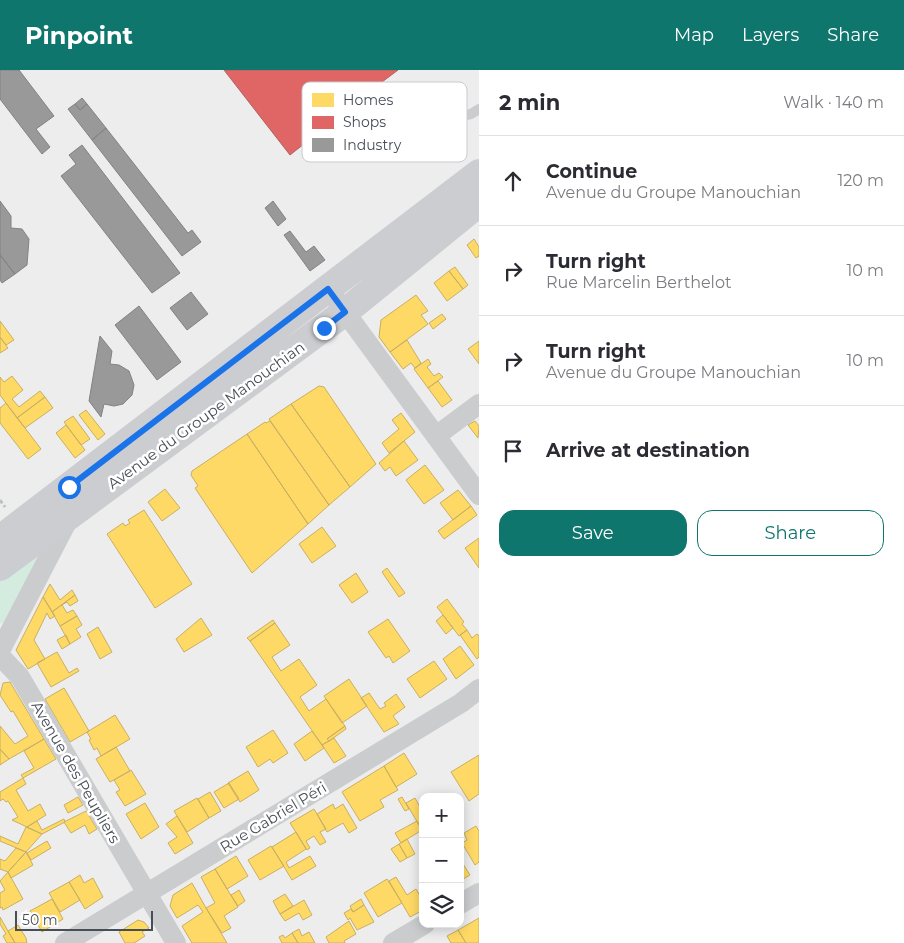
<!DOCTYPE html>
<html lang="en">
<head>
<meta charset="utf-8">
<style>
	:root { --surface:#fff; --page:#f2f2f3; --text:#2b2b33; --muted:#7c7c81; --line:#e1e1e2; --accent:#0f766e }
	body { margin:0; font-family:Montserrat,sans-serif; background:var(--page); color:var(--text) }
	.controls { position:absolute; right:15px; bottom:15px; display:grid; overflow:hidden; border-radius:10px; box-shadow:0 2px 12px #0003 }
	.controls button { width:45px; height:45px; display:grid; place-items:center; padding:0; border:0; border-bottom:1px solid var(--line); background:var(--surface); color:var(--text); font:25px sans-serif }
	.scale { position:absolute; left:15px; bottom:12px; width:138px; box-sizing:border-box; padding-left:5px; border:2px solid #474e58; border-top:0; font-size:14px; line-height:18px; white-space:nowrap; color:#474e58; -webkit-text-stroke:4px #fff; paint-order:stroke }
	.stop { position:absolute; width:15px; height:15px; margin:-11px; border:4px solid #1a73e8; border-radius:50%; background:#fff }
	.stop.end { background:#1a73e8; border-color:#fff; box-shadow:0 1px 5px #0008 }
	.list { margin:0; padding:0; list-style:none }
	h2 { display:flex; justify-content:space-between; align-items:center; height:65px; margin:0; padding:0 20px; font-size:21px }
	h2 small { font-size:16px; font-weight:400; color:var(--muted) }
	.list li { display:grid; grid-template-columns:32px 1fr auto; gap:15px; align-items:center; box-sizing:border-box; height:90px; padding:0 20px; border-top:1px solid var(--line) }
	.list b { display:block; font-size:19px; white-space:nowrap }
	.list p { margin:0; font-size:16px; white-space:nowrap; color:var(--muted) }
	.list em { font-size:16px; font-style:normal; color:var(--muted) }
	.actions { display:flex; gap:10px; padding:15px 20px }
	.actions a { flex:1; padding:11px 0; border:1px solid var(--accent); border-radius:15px; text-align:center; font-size:18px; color:var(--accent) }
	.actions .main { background:var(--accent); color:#fff }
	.icon { flex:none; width:28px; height:28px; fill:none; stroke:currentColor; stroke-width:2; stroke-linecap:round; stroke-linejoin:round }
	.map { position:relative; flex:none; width:479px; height:873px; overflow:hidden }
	header { display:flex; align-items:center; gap:30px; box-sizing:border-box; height:70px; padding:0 25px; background:var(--accent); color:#fff }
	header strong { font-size:24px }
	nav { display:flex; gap:28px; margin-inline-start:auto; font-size:18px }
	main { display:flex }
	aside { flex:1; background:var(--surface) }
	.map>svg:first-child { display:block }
	.green { fill:#d4ebdf }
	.homes { fill:#ffd966; stroke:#c8af62 }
	.shops { fill:#e06666; stroke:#b25f62 }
	.industry { fill:#999; stroke:#808286 }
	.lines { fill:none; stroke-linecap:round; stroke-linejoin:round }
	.path { stroke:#b8c2c0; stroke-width:3; stroke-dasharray:4 2.5; stroke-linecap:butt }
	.lane { stroke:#caccce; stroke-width:10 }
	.street { stroke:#caccce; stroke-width:20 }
	.secondary { stroke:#cbcdd0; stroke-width:28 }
	.route { stroke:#1a73e8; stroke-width:6 }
	.labels { text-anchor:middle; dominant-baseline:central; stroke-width:5; stroke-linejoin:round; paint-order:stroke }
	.street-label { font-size:15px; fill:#474e58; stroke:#fff }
	.key { fill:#fff; stroke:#c8cacd; stroke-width:1 }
	.key-label { font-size:14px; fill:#474e58 }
</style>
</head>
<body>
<header>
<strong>Pinpoint</strong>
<nav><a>Map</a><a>Layers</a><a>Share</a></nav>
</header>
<main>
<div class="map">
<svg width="479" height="873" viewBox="0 0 479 873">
	<rect width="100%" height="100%" fill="#eeeded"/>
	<!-- green -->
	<path class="green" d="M 38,486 L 4,552 L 0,554 L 0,511 Z"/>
	<!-- homes -->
	<path class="homes" d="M 474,169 L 479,177 L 479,186 L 476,188 L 467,175 Z
		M 455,197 L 468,215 L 463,219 L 449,201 Z
		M 449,201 L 463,219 L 447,231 L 434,213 Z
		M 416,225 L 428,241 L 421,245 L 428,254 L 390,282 L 379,267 L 381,250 Z
		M 442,244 L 446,249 L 433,259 L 429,253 Z
		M 0,251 L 14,270 L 6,275 L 0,267 Z
		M 0,267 L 8,278 L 0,283 Z
		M 407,270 L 421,293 L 415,298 L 411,293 L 403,299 L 390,282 Z
		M 479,271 L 479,294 L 468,279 Z
		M 428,289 L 431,294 L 427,297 L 434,306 L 439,303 L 443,307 L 428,318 L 414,299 Z
		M 12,306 L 23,320 L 12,329 L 19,337 L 40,321 L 45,327 L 17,348 L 0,325 L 0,307 L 4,312 Z
		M 438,311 L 452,330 L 442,337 L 428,318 Z
		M 319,316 L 324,317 L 376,394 L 350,417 L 291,334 Z
		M 45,327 L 53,338 L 25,358 L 17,348 Z
		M 6,333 L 41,379 L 28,389 L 0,353 L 0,338 Z
		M 291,334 L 350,417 L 329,435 L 269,349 Z
		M 86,340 L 105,364 L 98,370 L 79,345 Z
		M 401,343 L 415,362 L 389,383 L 382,373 L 399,359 L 392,350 Z
		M 73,346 L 90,369 L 81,375 L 64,352 Z
		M 270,351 L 329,435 L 308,454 L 247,364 L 265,352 L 266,353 Z
		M 475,351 L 479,356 L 478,368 L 468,355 Z
		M 66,355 L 85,380 L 75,388 L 56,363 Z
		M 247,364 L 308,454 L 252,503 L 195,418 L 198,416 L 191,405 L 192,401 Z
		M 404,371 L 418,390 L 396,406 L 390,397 L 385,401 L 379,393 Z
		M 425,395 L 444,420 L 424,434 L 406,410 Z
		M 165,419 L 180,438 L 162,451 L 148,432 Z
		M 458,420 L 471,436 L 453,450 L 440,433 Z
		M 471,436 L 477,445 L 444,469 L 438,461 Z
		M 144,440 L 192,514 L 155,538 L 107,464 L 123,453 L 125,456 L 130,453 L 128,450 Z
		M 322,457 L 336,476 L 312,493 L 299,474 Z
		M 479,468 L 479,498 L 465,478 Z
		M 387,498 L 405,523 L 399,527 L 382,502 Z
		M 356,503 L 368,522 L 352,533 L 339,515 Z
		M 50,514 L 60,530 L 72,520 L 75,525 L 52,542 L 43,527 Z
		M 75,525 L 78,531 L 70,536 L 67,532 L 62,535 L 67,543 L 73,540 L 77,546 L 60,556 L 52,542 Z
		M 43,527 L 55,546 L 50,549 L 47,543 L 34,570 L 45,589 L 28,599 L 16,580 Z
		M 447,529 L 464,552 L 462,554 L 467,560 L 459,566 L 437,537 Z
		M 443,545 L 453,558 L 446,564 L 436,551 Z
		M 77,546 L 82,555 L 76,559 L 81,567 L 70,574 L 60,556 Z
		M 201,548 L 212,565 L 184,582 L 176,569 Z
		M 388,549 L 410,581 L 393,593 L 389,586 L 386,588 L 368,562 Z
		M 273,550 L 275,553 L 250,571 L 247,568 Z
		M 275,553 L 290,575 L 272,587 L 281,601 L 299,589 L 317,615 L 300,627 L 309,641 L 326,629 L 345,656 L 327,669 L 329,671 L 322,675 L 250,571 Z
		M 98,557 L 112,582 L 100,589 L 87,564 Z
		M 467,560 L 472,568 L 477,564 L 479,566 L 479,587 L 477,589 L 460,565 Z
		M 66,565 L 70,574 L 62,579 L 57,570 Z
		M 460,576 L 474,595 L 456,609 L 443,589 Z
		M 57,582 L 69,603 L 77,598 L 79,601 L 51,617 L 37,593 Z
		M 434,591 L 447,609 L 420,628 L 407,609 Z
		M 349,609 L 367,636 L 342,653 L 324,626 Z
		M 10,612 L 44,669 L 9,689 L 0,679 L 0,656 L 15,674 L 28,666 L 13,641 L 11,642 L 0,625 L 3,613 Z
		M 64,618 L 89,661 L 70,672 L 45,629 Z
		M 369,623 L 380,639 L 386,636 L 384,633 L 396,624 L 405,637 L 393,646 L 399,654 L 384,662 L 361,628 Z
		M 115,645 L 130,669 L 101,686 L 97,678 L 94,680 L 89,670 L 91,669 L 87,662 Z
		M 345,656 L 346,659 L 329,671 L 327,669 Z
		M 273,660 L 288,683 L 273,693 L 270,689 L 258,697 L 246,677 Z
		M 312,661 L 324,678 L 305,691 L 294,674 Z
		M 334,668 L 346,686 L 334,693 L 322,675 Z
		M 44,669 L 56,689 L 23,708 L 21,705 L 34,698 L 24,681 Z
		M 116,677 L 130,701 L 110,712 L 96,689 Z
		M 0,679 L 9,689 L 0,695 Z
		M 404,683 L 417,704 L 396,717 L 384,696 Z
		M 479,685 L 479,724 L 469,731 L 451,702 Z
		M 384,696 L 398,720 L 380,730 L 384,737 L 360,751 L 342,722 Z
		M 131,700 L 146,724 L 125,736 L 116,722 L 120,720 L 114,710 Z
		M 248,701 L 259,720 L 240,732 L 228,713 Z
		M 23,708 L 26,714 L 16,720 L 28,741 L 40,734 L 46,745 L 27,757 L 12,750 L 18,747 L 8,731 L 6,732 L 3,729 L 0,731 L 0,722 Z
		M 229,713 L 239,729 L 224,738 L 214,722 Z
		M 210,722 L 221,741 L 209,748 L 198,729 Z
		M 78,727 L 83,735 L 68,743 L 64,735 Z
		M 402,727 L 409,739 L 405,741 L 398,729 Z
		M 197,728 L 209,748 L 187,762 L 174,741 Z
		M 415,728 L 420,737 L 423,736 L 422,760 L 406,733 Z
		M 145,733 L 159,757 L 141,769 L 126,744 Z
		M 333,734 L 335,739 L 343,734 L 357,758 L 349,763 L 343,753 L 327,762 L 317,744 Z
		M 314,739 L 326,759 L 320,762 L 326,772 L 320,775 L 314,766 L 306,771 L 310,778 L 307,780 L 290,753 Z
		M 86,741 L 97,759 L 89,764 L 85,755 L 71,763 L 64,752 Z
		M 177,746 L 193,773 L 175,784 L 168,773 L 177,767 L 166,754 Z
		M 64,749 L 65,752 L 42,764 L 27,757 L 37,751 L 42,760 Z
		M 417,751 L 422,760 L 401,773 L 395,763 Z
		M 476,756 L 479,761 L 479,792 L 475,795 L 462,773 L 467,770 L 464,763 Z
		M 26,757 L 42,764 L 26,782 L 0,771 L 0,766 L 18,774 Z
		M 296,762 L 306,779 L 286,792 L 289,798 L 310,786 L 316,796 L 292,810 L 272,777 Z
		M 407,769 L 415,784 L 407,788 L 399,774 Z
		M 47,771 L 51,778 L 31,790 L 27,783 Z
		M 399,774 L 407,788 L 400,792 L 391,779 Z
		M 271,776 L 284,796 L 260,810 L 248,790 Z
		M 16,778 L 26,782 L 8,802 L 0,799 L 0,789 L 5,791 Z
		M 26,782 L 33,795 L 11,808 L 8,802 Z
		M 236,786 L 248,806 L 227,819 L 215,799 Z
		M 460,789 L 470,805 L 460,811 Z
		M 215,799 L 238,837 L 224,846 L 231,858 L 222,863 L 206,838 L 215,833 L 201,807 Z
		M 8,802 L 23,829 L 3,840 L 2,837 L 0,838 L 0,823 L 5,820 L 0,811 Z
		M 80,805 L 84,813 L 93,808 L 103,827 L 85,839 L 69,812 Z
		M 396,807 L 407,825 L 416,819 L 423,831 L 423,840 L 410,847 L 389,811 Z
		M 387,809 L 402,833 L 378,847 L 364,823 Z
		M 69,812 L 80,830 L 60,842 L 49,823 Z
		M 192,813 L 206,838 L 227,873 L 192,873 L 182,856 L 203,842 L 198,835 L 177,848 L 170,836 L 173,825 Z
		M 239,820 L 245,831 L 238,836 L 231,825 Z
		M 285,824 L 293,836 L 280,844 L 273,831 Z
		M 52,829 L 63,849 L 42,862 L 30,841 Z
		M 361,829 L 364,835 L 353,842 L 350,836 Z
		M 304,830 L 312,845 L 303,850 L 299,843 L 285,851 L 280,844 Z
		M 364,835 L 374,852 L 357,860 L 350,848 L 348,850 L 344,843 L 351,839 L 353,842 Z
		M 0,847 L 8,861 L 15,873 L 7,873 L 3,866 L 6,864 L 0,854 Z
		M 479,848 L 479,873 L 466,873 L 458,860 Z
		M 138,850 L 144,852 L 149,858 L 142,862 L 145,866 L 134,873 L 125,873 L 119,862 Z
		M 349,851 L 356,864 L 344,871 L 345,873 L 329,873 L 326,867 Z
		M 18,855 L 26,868 L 27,873 L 15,873 L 8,861 Z
		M 299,859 L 302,866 L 309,862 L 315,873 L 298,873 L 292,863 Z
		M 458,860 L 466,873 L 451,873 L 447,866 Z
		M 292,863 L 298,873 L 282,873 L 279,867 L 283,865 L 285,868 Z"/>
	<!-- shops -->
	<path class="shops" d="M 224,0 L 398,0 L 378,15 L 389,28 L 367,46 L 363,40 L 354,47 L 348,39 L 290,85 Z"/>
	<!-- industry -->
	<path class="industry" d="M 0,0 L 19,0 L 54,46 L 36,59 L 50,77 L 42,84 L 0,29 Z
		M 82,28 L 87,34 L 80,40 L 75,34 Z
		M 75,34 L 80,40 L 87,34 L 106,58 L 92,70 L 68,39 Z
		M 106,58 L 188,163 L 192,160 L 201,172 L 182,186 L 92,70 Z
		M 82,75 L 180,203 L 152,223 L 61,106 L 76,94 L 69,85 Z
		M 0,131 L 11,146 L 11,158 L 22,159 L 29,169 L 27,195 L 15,204 L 0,185 Z
		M 273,131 L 286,149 L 278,156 L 265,138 Z
		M 290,161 L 306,182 L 314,176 L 325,190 L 310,201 L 284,165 Z
		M 0,185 L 15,204 L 2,213 L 0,210 Z
		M 191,222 L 208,244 L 187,260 L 170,238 Z
		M 139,236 L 181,292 L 157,310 L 115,255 Z
		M 100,266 L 112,281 L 110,294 L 119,295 L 129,301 L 134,315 L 132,325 L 123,334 L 114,336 L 104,334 L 101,347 L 89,331 Z"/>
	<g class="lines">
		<!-- path -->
		<path class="path" d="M 0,430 L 5,437"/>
		<!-- lane -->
		<path class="lane" d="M 411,22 L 437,51 L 471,44 L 479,39"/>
		<!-- street -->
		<path class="street" d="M 337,231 L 479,425
			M 436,366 L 479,334
			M 0,581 L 68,450
			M 0,586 L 20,607 L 176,873
			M 460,834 L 479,823
			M 65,873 L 461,633 L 479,619
			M 393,873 L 425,854"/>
		<!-- secondary -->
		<path class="secondary" d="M 0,469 L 479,103
			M 0,497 L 345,242 L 479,133"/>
	</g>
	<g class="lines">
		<!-- route -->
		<path class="route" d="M 69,417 L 328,219 L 345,242 L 324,258"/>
	</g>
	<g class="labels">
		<!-- street labels -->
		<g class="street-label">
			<text transform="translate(206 345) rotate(-36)">Avenue du Groupe Manouchian</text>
			<text transform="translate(76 702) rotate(60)">Avenue des Peupliers</text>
			<text transform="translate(273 747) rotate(-31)">Rue Gabriel Péri</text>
		</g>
	</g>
	<!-- legend -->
	<rect x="302" y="12" width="165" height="80" rx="8" class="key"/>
	<rect x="312" y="23" width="22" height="14" fill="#ffd966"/>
	<rect x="312" y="46" width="22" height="13" fill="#e06666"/>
	<rect x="312" y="68" width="22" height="14" fill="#999"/>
	<g class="key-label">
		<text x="343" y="35">Homes</text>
		<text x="343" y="57">Shops</text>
		<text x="343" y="80">Industry</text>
	</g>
</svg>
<div class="controls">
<button>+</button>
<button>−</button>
<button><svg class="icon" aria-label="layers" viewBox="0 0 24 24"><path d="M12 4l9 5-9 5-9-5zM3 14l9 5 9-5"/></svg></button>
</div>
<div class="scale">50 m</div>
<div class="stop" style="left:69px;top:417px"></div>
<div class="stop end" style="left:324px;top:258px"></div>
</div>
<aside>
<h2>2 min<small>Walk · 140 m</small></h2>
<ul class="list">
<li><svg class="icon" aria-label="ahead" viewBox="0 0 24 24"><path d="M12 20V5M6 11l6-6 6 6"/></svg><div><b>Continue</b><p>Avenue du Groupe Manouchian</p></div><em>120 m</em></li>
<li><svg class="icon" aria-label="right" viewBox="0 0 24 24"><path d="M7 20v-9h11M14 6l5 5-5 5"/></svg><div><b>Turn right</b><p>Rue Marcelin Berthelot</p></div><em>10 m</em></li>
<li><svg class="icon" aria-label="right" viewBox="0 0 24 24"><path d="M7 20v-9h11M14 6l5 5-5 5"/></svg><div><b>Turn right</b><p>Avenue du Groupe Manouchian</p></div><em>10 m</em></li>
<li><svg class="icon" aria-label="arrive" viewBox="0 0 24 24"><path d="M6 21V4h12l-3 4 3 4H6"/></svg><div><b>Arrive at destination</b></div></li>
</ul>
<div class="actions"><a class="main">Save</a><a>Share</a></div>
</aside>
</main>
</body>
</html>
